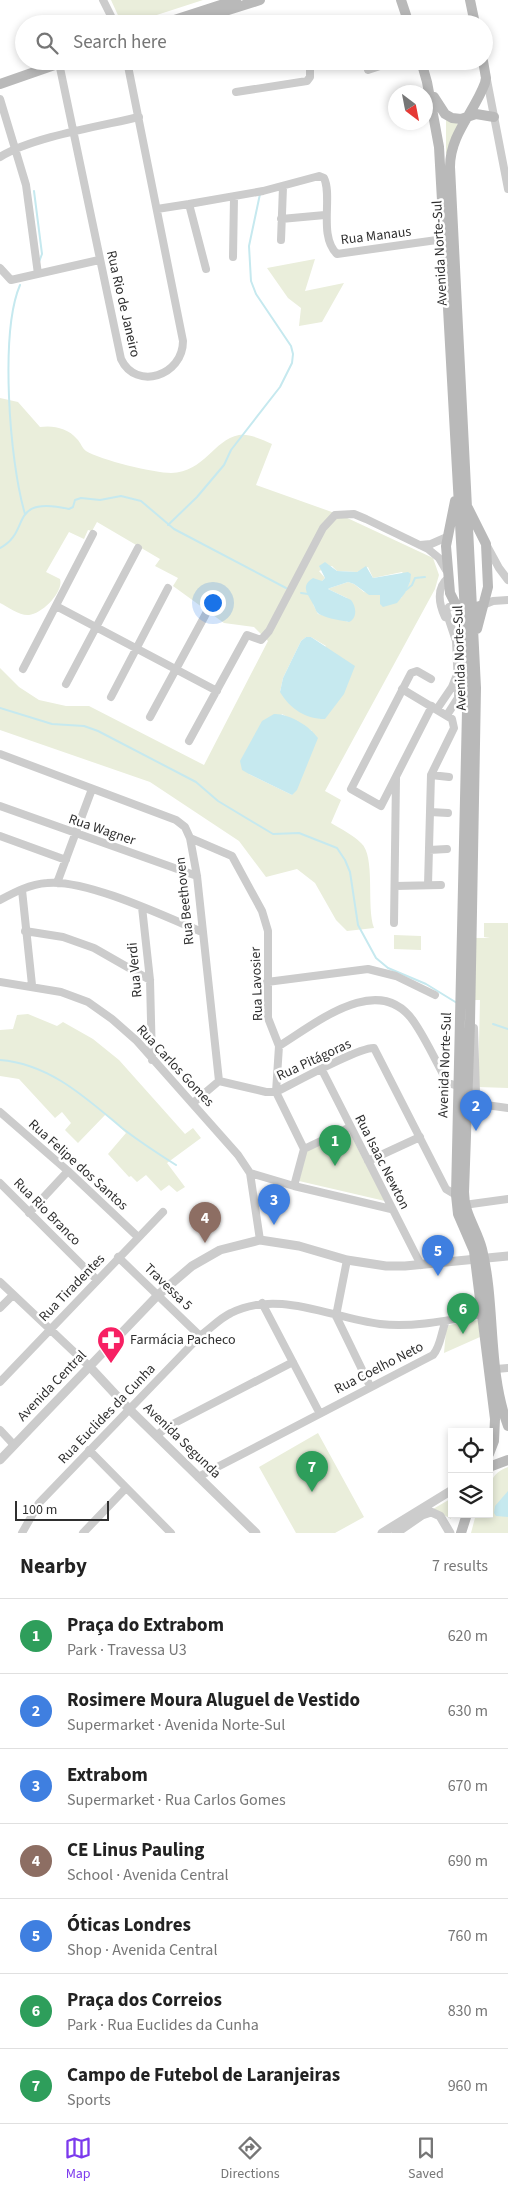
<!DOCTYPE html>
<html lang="en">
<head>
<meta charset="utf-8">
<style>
	:root { --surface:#fff; --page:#f6f6f6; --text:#222; --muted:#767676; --line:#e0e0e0; --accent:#7c3aed }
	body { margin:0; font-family:"Source Sans 3",sans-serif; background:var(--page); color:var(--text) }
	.controls { position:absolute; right:15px; bottom:15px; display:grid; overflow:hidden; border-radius:0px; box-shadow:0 2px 8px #0003 }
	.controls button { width:45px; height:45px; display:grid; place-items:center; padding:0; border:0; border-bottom:1px solid var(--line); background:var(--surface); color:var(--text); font:25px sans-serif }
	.compass { position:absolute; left:388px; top:85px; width:45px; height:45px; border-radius:50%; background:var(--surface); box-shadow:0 2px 8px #0003; rotate:148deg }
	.scale { position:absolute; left:15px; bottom:12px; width:94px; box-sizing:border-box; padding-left:5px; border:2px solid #2f2f2f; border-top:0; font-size:14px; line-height:18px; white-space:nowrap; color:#2f2f2f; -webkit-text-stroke:4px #fff; paint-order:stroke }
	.you { position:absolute; left:212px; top:602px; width:18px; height:18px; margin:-12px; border:4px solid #fff; border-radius:50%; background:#1a73e8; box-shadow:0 0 0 8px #1a73e833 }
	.badge { display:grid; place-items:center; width:32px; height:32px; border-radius:50%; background:var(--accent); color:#fff; font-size:16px; font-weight:700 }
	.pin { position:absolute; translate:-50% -41px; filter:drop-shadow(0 1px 2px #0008) }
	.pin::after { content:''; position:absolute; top:26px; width:18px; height:15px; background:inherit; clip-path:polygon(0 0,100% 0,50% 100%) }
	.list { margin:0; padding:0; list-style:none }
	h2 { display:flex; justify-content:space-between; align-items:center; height:65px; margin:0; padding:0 20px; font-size:21px }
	h2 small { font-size:16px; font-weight:400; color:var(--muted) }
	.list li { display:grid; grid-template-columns:32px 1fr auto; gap:15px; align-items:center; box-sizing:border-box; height:75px; padding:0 20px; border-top:1px solid var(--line) }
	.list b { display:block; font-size:19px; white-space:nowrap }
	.list p { margin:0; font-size:16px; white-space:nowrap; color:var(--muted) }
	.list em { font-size:16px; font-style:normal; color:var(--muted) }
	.icon { flex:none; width:28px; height:28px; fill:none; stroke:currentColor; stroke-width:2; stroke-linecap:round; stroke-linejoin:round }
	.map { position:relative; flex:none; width:508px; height:1533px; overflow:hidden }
	.search { position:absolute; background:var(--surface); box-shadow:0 2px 8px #0003; left:15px; right:15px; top:15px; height:55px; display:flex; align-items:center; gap:12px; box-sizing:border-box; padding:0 18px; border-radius:28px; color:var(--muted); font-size:19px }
	.sheet { height:590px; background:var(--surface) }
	nav { display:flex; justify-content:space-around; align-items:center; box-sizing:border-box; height:70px; border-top:1px solid var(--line); background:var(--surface); font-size:14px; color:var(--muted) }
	nav a { display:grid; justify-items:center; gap:2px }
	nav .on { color:var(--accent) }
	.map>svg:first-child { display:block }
	.green { fill:#eaeedb; fill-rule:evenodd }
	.water { fill:#c6e9ef }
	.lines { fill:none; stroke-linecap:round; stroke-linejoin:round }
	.stream { stroke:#c6e9ef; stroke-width:2 }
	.minor { stroke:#ccc; stroke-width:8 }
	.tertiary { stroke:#ccc; stroke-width:9 }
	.secondary { stroke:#b9b9b9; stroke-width:10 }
	.labels { text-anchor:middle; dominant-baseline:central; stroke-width:5; stroke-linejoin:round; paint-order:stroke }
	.street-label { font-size:14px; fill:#2f2f2f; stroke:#fff }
	.poi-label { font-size:14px; fill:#2f2f2f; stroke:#fff; text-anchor:start }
</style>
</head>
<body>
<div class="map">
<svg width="508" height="1533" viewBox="0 0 508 1533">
	<rect width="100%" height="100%" fill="#fff"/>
	<!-- green -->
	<path class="green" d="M 111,0 L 203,0 L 129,24 L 122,24 Z
		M 446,120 L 459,124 L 446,155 Z
		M 315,259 L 305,291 L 344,283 L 322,322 L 299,326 L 301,308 L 288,298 L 267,268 Z
		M 0,398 L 18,402 L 40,427 C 53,425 68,428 77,439 C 81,443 82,448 86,451 C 100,460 155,473 171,473 C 205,472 213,440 239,435 C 249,433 263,440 272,444 L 256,485 L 343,516 L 433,558 L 439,575 L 435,589 L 325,791 L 341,800 L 331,823 C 341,829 353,835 361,843 C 376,856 366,907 374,928 L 347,931 L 336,920 L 315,883 L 297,869 L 266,877 L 239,841 L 150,782 L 0,730 L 0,668 L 19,687 L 39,700 L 66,706 L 89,706 L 204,765 L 268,641 L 254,627 L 224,623 L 173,586 L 178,578 L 155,566 L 160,559 L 97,522 L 92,531 L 88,530 L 84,539 L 69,532 L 46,572 L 60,579 C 64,592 42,614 29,615 C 20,616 8,607 0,603 ZM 332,566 L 337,571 L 357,572 L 368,567 L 373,578 L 402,572 L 410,582 L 401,598 L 380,604 L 380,595 L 364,592 L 354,584 L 348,582 L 330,588 L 328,589 L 347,598 L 349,622 L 318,614 L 313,604 L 322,581 L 325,578 L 319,571 ZM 306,637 L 311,637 L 326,646 L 280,692 L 283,678 L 301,641 ZM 282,714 L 312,731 L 292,795 L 249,774 Z
		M 484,923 L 508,923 L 508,1088 L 478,1087 L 480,1000 L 473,1000 L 475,938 L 490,938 L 484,937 Z
		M 394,935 L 421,936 L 421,950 L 394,949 Z
		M 28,1014 L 57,1026 L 63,1022 L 93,1039 L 119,1060 L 185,1134 L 193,1128 L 201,1138 L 167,1163 L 185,1187 L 177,1192 L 169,1185 L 161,1191 L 146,1175 L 137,1182 L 131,1176 L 129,1177 L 108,1154 L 126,1133 L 106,1114 L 78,1143 L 65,1130 L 71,1123 L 62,1112 L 55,1118 L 19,1079 L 0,1076 L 0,1030 L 13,1029 L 17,1015 Z
		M 348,1130 L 385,1201 L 299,1181 L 307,1150 Z
		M 478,1320 L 480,1337 L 444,1353 L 446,1331 L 449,1325 Z
		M 318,1433 L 364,1517 L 335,1533 L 296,1533 L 259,1467 Z
		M 508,1467 L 508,1533 L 471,1533 L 476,1514 L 489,1514 C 489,1494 485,1475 508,1467 Z
		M 452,1498 L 451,1519 L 433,1509 Z"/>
	<!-- water -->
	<path class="water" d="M 325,562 L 337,571 L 357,572 L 366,566 L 373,578 L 408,572 L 411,574 L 410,582 L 405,593 L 397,603 L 383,607 L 380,604 L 380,595 L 369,595 L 354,584 L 348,582 L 330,588 L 328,589 L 351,600 C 356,606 358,618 349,622 C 340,620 329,619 321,615 C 316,613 316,610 314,606 C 309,595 299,587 313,578 L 322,581 L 325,578 L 319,566 Z
		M 306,637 L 311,637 L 355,666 L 344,694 L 325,719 C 306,719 290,709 280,692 L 283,678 L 301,641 Z
		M 274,714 C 288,713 310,726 318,738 L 297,790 L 292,795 L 249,774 L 242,770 L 240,761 L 262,721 Z
		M 508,1491 L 508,1517 L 496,1516 L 494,1513 L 495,1506 Z"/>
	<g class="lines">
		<!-- stream -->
		<path class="stream" d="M 34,191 L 42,254 L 39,262
			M 20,285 C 0,332 9,460 25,514
			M 168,525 L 197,497 L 224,465 L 231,450 L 280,387 L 292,363 L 293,354 L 291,346 L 256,294 L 251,281 L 249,246 L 260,194
			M 0,548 C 32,532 7,495 69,509 L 73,507 L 75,500 L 81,498 L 100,500 L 121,496 L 141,501 L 174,529 L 286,588
			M 406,590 L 412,585 L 415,578 L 425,577
			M 301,593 L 308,594
			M 0,708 L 52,724 L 84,726 L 98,731 L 196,782 L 218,801 L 273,834 L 299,833 L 337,848 L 345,860 L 350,872 L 358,925 L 376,958 L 388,968 L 426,984 L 457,1003
			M 493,1024 L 508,1029
			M 0,1060 C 50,1064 86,1098 122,1128 C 140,1142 157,1153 176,1165"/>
		<!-- minor -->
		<path class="minor" d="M 103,0 L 115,24
			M 397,24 L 408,20
			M 59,63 L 121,359 C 136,391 183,376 183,341 L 127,61
			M 368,70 L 395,61
			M 487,80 L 508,189
			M 236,92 L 307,81 L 310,77 L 310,61
			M 0,99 L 26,185 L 38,274
			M 0,157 C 32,137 101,126 139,117
			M 157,209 L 189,204
			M 281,219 L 325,215
			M 281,240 L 283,187
			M 233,257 L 234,197
			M 0,268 L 11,280 L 99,260
			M 206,269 L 189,204 L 263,191 L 319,176 L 324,178 C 333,196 318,236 337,254 L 444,239
			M 420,545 L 431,544 L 447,537
			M 487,546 L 499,568 L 508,580
			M 483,605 L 493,601 L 508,600
			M 56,606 L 217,691
			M 445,617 C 439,604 436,588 448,578
			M 23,669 L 93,534
			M 431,679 L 417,671 L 411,673 L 351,789 L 381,806 L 432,706
			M 66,684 L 138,548
			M 402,689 L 452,719 L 454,728 L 431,775 L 428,885
			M 111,697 L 168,588
			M 437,709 L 452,687 L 456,677
			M 447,715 L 458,698 L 458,687 L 456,641 L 446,611 L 449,607 L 455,606
			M 150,717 L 208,610
			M 189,741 L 247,635 L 261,640 L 269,631 L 323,528 L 335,515 L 354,514 L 366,519 L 428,549 L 439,558 L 446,570
			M 0,754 L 176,820 L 185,827 L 190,838 L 197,876 L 219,1081
			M 431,775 L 449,777
			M 0,806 L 197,876
			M 430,812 L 448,813
			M 0,836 L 66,860
			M 190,838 L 232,856 L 262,911 L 268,931 L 268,1018 L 279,1046 L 276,1092 L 304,1149 L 294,1186
			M 429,850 L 447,849
			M 57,883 L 92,789
			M 395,886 L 441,885
			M 22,890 L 32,985
			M 0,900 C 15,892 30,884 47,883 C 86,879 164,916 202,932
			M 142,907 L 150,980 L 152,1060
			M 394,923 L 396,778
			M 25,931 L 63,937 L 94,948 L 150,980
			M 0,982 L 61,992 L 88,1002 L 112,1019 L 137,1041 L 238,1155 L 250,1173 L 260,1240
			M 267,982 L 368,969 L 396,976 L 435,995
			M 474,1028 L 476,1093 L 486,1105 L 508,1108
			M 279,1046 C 315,1024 379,970 414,1022 C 427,1041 436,1062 448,1083 L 458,1086
			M 322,1070 L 421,1265
			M 219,1081 L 266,1092 L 276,1092 C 294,1083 359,1047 374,1048 L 446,1189 L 456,1195
			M 193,1103 L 219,1081
			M 0,1112 L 68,1171 L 138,1237
			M 304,1149 L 350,1127
			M 368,1161 L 420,1137
			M 250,1173 L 294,1186 L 391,1209
			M 0,1183 L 97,1280
			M 464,1205 L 508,1199
			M 29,1213 L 68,1171
			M 118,1257 L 200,1336
			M 0,1282 L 90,1367
			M 262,1303 L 319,1412
			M 0,1308 L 13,1295
			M 336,1316 L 370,1386
			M 336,1316 L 347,1260
			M 496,1369 L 508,1368
			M 0,1382 L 163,1212
			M 0,1430 L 14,1445
			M 157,1435 L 169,1426 L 293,1362
			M 89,1450 L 171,1533
			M 198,1477 L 433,1355 C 441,1346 441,1332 446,1321
			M 22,1533 L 39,1503 L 200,1336 C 210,1329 220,1318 231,1313 C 278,1289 331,1318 380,1324 C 413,1328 449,1320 482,1314
			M 83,1533 L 126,1488"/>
		<!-- tertiary -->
		<path class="tertiary" d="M 90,1367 L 129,1409 L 256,1533
			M 0,1460 L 158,1295 L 192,1266 L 220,1250 L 260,1240 L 299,1246 L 347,1260 L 386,1266 L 405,1266 L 508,1256
			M 382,1533 L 452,1490
			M 396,1533 L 422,1515 L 431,1512 L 440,1516 L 450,1533"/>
		<!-- secondary -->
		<path class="secondary" d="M 401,0 L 409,24
			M 470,0 L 475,24
			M 162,24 L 236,0
			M 184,24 L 260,0
			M 421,61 L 427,82 L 439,147 L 468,667 L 456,1195 L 458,1214 L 474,1251 L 495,1419 L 494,1441 L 489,1454
			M 483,61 L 486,78 L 485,83 C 474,113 450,134 450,167 L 476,688 L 470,1023 L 464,1192 C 464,1214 477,1229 482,1249 C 496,1307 487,1370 508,1426
			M 0,84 L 66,61
			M 434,97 L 445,114 L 452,118 L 461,119 L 476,114 L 494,117
			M 455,501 L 446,546 L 450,593 L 457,607 L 473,608 L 483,605
			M 468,508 L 486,544 L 488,587 L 477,629
			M 489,1467 L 508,1460
			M 461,1533 L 467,1514"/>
	</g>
	<!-- icons -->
	<defs>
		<g id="pharmacy-pin" transform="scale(1.4375)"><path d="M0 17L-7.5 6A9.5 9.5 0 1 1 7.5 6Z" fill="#f72063" stroke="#fff"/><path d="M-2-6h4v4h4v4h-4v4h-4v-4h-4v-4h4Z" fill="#fff"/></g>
	</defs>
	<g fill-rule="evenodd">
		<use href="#pharmacy-pin" x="111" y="1340"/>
	</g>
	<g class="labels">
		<!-- street labels -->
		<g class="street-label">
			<text transform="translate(376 236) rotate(-7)">Rua Manaus</text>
			<text transform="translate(440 253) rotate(-93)">Avenida Norte-Sul</text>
			<text transform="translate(123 304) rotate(77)">Rua Rio de Janeiro</text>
			<text transform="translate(460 658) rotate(-92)">Avenida Norte-Sul</text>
			<text transform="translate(102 830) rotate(19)">Rua Wagner</text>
			<text transform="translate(185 901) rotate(-96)">Rua Beethoven</text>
			<text transform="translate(135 970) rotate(-95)">Rua Verdi</text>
			<text transform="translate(257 984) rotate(-92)">Rua Lavosier</text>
			<text transform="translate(314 1060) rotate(-25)">Rua Pitágoras</text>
			<text transform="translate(445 1065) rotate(-88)">Avenida Norte-Sul</text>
			<text transform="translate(175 1066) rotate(47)">Rua Carlos Gomes</text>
			<text transform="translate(382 1162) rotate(63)">Rua Isaac Newton</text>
			<text transform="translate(78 1165) rotate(42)">Rua Felipe dos Santos</text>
			<text transform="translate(47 1212) rotate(45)">Rua Rio Branco</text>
			<text transform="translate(168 1287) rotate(44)">Travessa 5</text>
			<text transform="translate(72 1288) rotate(-46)">Rua Tiradentes</text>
			<text transform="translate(379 1368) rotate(-27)">Rua Coelho Neto</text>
			<text transform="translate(52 1386) rotate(-46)">Avenida Central</text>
			<text transform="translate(107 1414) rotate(-46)">Rua Euclides da Cunha</text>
			<text transform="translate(182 1441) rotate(44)">Avenida Segunda</text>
		</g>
		<!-- poi labels -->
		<g class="poi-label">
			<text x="130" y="1340">Farmácia Pacheco</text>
		</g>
	</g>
</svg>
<div class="controls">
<button><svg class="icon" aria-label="locate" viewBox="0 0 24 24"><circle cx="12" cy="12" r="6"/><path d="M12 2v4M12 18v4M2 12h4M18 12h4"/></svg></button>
<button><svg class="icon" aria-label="layers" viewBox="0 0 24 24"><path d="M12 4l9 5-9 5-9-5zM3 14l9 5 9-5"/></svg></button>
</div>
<svg class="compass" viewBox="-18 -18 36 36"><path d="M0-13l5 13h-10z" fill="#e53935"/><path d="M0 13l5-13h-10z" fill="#767676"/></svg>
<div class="scale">100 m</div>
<div class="you"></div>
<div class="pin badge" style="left:335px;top:1166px;background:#2e9e5b">1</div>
<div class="pin badge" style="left:476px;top:1131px;background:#3f7fe0">2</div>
<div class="pin badge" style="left:274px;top:1225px;background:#3f7fe0">3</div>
<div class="pin badge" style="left:205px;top:1243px;background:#8d6e63">4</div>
<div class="pin badge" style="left:438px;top:1276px;background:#3f7fe0">5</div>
<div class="pin badge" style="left:463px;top:1334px;background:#2e9e5b">6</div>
<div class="pin badge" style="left:312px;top:1492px;background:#2e9e5b">7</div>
<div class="search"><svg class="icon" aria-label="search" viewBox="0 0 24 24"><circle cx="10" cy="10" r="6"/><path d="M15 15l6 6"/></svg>Search here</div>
</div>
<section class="sheet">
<h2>Nearby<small>7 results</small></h2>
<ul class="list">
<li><span class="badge" style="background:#2e9e5b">1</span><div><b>Praça do Extrabom</b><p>Park · Travessa U3</p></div><em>620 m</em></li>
<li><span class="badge" style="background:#3f7fe0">2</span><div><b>Rosimere Moura Aluguel de Vestido</b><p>Supermarket · Avenida Norte-Sul</p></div><em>630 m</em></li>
<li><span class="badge" style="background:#3f7fe0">3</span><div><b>Extrabom</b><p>Supermarket · Rua Carlos Gomes</p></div><em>670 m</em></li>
<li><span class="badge" style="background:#8d6e63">4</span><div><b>CE Linus Pauling</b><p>School · Avenida Central</p></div><em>690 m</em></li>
<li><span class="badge" style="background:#3f7fe0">5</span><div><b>Óticas Londres</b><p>Shop · Avenida Central</p></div><em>760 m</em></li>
<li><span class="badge" style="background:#2e9e5b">6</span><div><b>Praça dos Correios</b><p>Park · Rua Euclides da Cunha</p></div><em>830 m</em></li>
<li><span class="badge" style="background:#2e9e5b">7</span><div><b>Campo de Futebol de Laranjeiras</b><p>Sports</p></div><em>960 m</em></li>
</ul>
</section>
<nav>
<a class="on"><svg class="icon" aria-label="map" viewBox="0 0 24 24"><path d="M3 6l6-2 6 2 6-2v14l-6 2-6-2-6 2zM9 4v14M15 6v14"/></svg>Map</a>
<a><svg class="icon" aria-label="directions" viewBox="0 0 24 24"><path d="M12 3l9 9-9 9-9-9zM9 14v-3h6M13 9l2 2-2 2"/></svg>Directions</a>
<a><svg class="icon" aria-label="saved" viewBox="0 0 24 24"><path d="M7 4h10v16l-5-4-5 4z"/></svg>Saved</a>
</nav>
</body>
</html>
